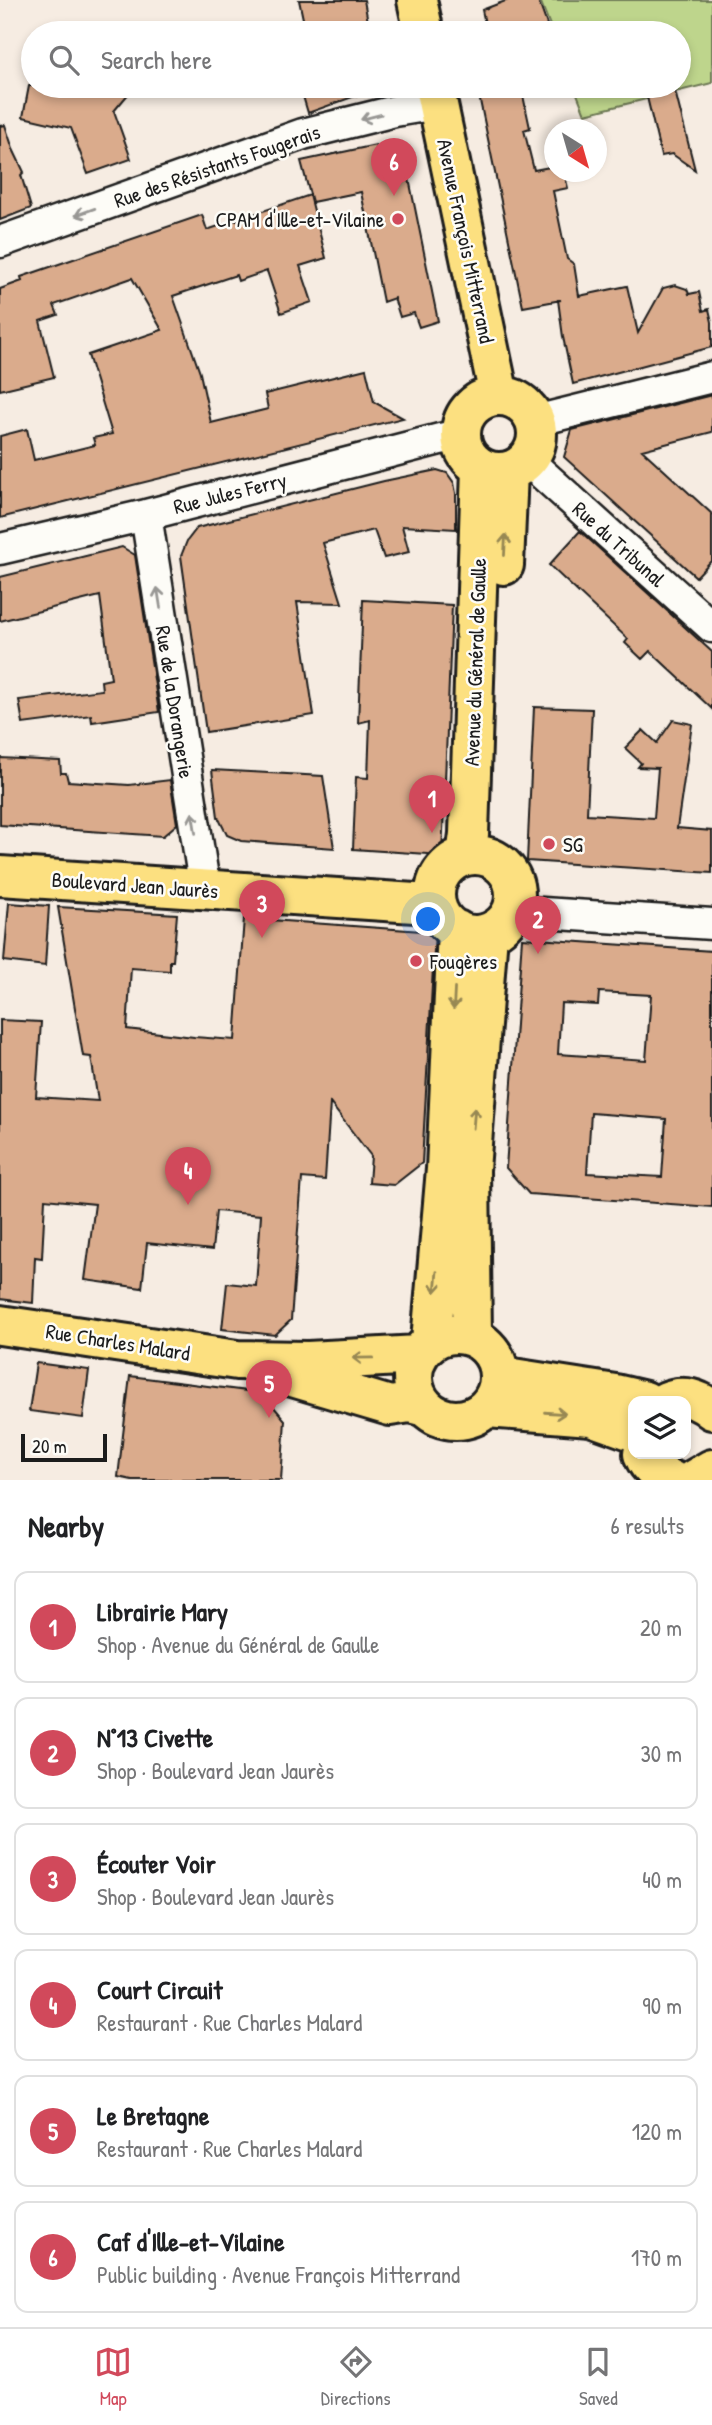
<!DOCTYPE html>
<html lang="en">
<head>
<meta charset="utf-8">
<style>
	:root { --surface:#fff; --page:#f2f2f2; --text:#202124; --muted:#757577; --line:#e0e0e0; --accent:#d1495b }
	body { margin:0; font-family:"Patrick Hand",sans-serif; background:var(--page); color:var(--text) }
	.controls { position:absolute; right:21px; bottom:21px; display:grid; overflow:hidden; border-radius:14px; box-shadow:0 4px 10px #0003 }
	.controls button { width:63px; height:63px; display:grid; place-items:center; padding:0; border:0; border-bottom:2px solid var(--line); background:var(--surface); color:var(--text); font:35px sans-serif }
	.compass { position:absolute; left:544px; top:119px; width:63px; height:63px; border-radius:50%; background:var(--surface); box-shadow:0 4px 10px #0003; rotate:143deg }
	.scale { position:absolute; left:21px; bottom:18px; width:86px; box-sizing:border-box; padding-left:7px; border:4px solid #1c1c1c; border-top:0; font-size:19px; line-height:24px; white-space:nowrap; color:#1c1c1c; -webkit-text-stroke:5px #fdfcf7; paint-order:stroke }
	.you { position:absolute; left:429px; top:920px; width:24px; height:24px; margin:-18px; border:5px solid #fff; border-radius:50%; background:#1a73e8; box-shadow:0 0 0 10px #1a73e833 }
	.badge { display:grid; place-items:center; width:46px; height:46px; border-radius:50%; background:var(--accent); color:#fff; font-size:23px; font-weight:700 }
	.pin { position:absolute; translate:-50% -58px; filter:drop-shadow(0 2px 4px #0008) }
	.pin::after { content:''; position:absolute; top:37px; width:24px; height:21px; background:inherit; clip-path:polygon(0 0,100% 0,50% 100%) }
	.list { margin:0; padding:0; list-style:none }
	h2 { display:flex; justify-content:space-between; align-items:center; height:91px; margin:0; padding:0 28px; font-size:30px }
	h2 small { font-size:23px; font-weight:400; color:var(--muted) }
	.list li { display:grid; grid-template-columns:46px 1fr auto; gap:21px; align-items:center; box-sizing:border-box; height:112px; margin:0 14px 14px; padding:0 14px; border:2px solid var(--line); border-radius:14px }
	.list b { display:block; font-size:26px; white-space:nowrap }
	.list p { margin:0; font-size:23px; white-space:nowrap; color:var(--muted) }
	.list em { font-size:23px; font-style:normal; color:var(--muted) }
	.icon { flex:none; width:38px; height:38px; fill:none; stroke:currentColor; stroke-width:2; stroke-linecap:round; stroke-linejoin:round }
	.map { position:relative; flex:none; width:712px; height:1480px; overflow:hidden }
	.search { position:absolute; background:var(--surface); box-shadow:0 4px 10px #0003; left:21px; right:21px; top:21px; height:77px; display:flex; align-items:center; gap:18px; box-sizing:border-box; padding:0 24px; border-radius:38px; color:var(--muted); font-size:26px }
	.sheet { height:847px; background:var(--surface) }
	nav { display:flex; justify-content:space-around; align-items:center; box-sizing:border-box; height:98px; border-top:2px solid var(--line); background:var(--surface); font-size:19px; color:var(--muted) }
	nav a { display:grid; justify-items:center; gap:4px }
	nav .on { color:var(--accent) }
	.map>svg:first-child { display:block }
	.green { fill:#bed58c; stroke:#6d7854; stroke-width:2 }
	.building { fill:#daab8c; stroke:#1c1c1c; stroke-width:2; fill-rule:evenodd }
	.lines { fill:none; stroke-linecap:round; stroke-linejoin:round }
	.minor-casing { stroke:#1c1c1c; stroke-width:35 }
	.major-casing { stroke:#1c1c1c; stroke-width:44 }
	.minor { stroke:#fdfcf7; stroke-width:30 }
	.major { stroke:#fce080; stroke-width:38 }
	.oneway { stroke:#989794 }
	.oneway2 { stroke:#978853 }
	.poi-dot { fill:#d1495b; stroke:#fdfcf7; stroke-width:2.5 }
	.labels { text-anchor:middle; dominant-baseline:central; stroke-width:5; stroke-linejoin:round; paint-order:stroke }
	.street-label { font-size:21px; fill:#1c1c1c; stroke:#fdfcf7 }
	.poi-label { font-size:21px; fill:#1c1c1c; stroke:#fdfcf7; text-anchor:start }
</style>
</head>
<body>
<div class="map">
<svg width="712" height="1480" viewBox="0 0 712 1480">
	<rect width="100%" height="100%" fill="#f6ece2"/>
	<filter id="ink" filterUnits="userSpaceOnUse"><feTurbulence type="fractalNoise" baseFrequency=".0143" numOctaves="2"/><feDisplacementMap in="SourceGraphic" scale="14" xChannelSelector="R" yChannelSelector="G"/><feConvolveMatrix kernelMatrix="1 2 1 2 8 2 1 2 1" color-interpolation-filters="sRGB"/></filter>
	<g filter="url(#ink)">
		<!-- green -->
		<path class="green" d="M 540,0 L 712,0 L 712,83 L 585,114 L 574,86 L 679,86 L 679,33 L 553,33 Z"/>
		<!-- building -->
		<path class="building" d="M 299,0 L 364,0 L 370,33 L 306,33 Z
			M 508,0 L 538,0 L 550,33 L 487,33 L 482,10 Z
			M 29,86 L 135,86 L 114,111 L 131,159 L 88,174 L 71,128 L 23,117 Z
			M 300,86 L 374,86 L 375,89 L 308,113 Z
			M 500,86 L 521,86 L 530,128 L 524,130 L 534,170 L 555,166 L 555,172 L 564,172 L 568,188 L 553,191 L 567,259 L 574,264 L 579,296 L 627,286 L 638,333 L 663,288 L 675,285 L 687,289 L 689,294 L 699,292 L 703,311 L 709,309 L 712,322 L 712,347 L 573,384 L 563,337 L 558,300 L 561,300 L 523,307 L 478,91 Z
			M 675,91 L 695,170 L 672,154 L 661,156 L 647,97 Z
			M 0,124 L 1,126 L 5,125 L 13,149 L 24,172 L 21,175 L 31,208 L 0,220 Z
			M 376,145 L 380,164 L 405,159 L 438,321 L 419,327 L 414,313 L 400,317 L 394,298 L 383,302 L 361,192 L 312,202 L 301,161 Z
			M 310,195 L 326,258 L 300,266 L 312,302 L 281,313 L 267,271 L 238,281 L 236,275 L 173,296 L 200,373 L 211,423 L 268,409 L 265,394 L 366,369 L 374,402 L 403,418 L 0,518 L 0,436 L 27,429 L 34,460 L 95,445 L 93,438 L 112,434 L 88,355 L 162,330 L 132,278 L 54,305 L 58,315 L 40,321 L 54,377 L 0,390 L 0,289 L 22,281 L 21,277 L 202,215 L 207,230 Z
			M 712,395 L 712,432 L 642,450 L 712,514 L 712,560 L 696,577 L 564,457 L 572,430 Z
			M 437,470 L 447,473 L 454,483 L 456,493 L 456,529 L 402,526 L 409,552 L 384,558 L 374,530 L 323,543 L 342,603 L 297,602 L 314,715 L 206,732 L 181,556 L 187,541 L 197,528 L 384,481 Z
			M 580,531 L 712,652 L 712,709 L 650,651 L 642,659 L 625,643 L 628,639 L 549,565 Z
			M 122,547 L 135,555 L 159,712 L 92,722 L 91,715 L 23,724 L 19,700 L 102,690 L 101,681 L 111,679 L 100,596 L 0,621 L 0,577 Z
			M 363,600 L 452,605 L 442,855 L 353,849 L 356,777 L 368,778 L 370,720 L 358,723 Z
			M 534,707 L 592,709 L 587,814 L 654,818 L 658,768 L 638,767 L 641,763 L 625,748 L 643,730 L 657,743 L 673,720 L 692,724 L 677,828 L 712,831 L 712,873 L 527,861 Z
			M 0,758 L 60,761 L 61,773 L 66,773 L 68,781 L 129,785 L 170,780 L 177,824 L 163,836 L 0,825 Z
			M 212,770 L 323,776 L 334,848 L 241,841 L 227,835 L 218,817 Z
			M 9,903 L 49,906 L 45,966 L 4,961 Z
			M 58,907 L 177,914 L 173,961 L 170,961 L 170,971 L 131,968 L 127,1029 L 194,1037 L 235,1040 L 244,918 L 435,932 L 422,1163 L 394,1185 L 369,1183 L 371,1156 L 330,1103 L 325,1180 L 302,1178 L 291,1320 L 275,1335 L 222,1329 L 227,1283 L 256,1286 L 261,1215 L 216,1211 L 212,1250 L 147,1243 L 142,1288 L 85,1280 L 95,1204 L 45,1199 L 42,1258 L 35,1257 L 33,1303 L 0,1299 L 0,1020 L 41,1022 L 36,1097 L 98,1101 L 91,1057 L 83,1056 Z
			M 522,938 L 712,951 L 712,1207 L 529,1194 L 506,1168 ZM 599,992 L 651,995 L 646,1060 L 558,1054 L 561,1003 L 598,1005 ZM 591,1113 L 666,1119 L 662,1177 L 587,1173 Z
			M 36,1363 L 89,1370 L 83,1418 L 29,1411 Z
			M 130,1376 L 262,1393 L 285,1420 L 281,1480 L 132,1480 L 118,1477 Z"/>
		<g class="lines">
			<!-- minor casing -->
			<g class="minor-casing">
				<path id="minor" d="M 0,242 L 303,134 L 395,111 L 437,104
					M 535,421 L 712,377
					M 527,460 L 712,627
					M 146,515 L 205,890
					M 0,549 L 146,515 L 440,439 L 461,435
					M 512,911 L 712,924"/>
			</g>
			<!-- major casing -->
			<g class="major-casing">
				<path id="major" d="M 417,0 L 424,33
					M 434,86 L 499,396
					M461 434a38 38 0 1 1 76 0a38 38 0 1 1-76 0Z
					M 504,565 L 508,471
					M435 895a40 40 0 1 1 80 0a40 40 0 1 1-80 0Z
					M 466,856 L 469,834 L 481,468
					M 0,876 L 415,903 L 437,907
					M 0,1325 L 237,1360 L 308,1361 L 419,1355
					M413 1377a43 43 0 1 1 86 0a43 43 0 1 1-86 0Z
					M 472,1336 L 470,1170 L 488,933
					M 431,1341 L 446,1169 L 457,930
					M 279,1373 L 390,1406 L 410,1403 L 423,1406
					M 500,1376 L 615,1394 L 645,1401
					M 667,1401 C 683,1394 699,1399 712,1410
					M 487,1408 L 591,1416 L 633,1431
					M 643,1454 C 648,1467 658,1475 671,1480
					M 693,1480 L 712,1469"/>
			</g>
			<!-- minor -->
			<use href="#minor" class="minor"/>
			<!-- major -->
			<use href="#major" class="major"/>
		</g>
		<!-- one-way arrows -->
		<defs><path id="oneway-shaft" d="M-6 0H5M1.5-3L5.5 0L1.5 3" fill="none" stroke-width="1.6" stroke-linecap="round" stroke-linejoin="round" transform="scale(1.75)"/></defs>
		<g class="oneway">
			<use href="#oneway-shaft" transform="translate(371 117) rotate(166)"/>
			<use href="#oneway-shaft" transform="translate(85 212) rotate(160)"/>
			<use href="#oneway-shaft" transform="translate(159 598) rotate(-99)"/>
			<use href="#oneway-shaft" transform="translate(194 823) rotate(-99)"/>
		</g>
		<g class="oneway2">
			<use href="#oneway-shaft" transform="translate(505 545) rotate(-87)"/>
			<use href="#oneway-shaft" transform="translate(454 999) rotate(93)"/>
			<use href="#oneway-shaft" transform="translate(474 1118) rotate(-85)"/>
			<use href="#oneway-shaft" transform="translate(436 1282) rotate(95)"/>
			<use href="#oneway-shaft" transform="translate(363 1358) rotate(179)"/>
			<use href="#oneway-shaft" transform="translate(555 1413) rotate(4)"/>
		</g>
	</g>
	<!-- markers -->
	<g class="poi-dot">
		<circle cx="398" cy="219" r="7"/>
		<circle cx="549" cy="844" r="7"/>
		<circle cx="416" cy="961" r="7"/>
	</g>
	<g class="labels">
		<!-- street labels -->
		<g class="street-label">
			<text transform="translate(217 166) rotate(-19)">Rue des Résistants Fougerais</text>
			<text transform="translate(466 241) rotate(78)">Avenue François Mitterrand</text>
			<text transform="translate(230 493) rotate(-14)">Rue Jules Ferry</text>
			<text transform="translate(619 544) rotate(42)">Rue du Tribunal</text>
			<text transform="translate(475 662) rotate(-88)">Avenue du Général de Gaulle</text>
			<text transform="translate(175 702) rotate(81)">Rue de la Dorangerie</text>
			<text transform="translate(135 885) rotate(4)">Boulevard Jean Jaurès</text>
			<text transform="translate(118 1342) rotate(9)">Rue Charles Malard</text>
		</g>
		<!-- poi labels -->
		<g class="poi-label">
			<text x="384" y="219" text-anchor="end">CPAM d'Ille-et-Vilaine</text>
			<text x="563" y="844">SG</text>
			<text x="430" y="961">Fougères</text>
		</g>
	</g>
</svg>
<div class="controls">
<button><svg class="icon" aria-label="layers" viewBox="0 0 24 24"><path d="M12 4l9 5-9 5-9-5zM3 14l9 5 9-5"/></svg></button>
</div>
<svg class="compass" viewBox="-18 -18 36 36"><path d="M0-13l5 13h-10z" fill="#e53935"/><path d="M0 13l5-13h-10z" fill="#757577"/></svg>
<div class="scale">20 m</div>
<div class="you"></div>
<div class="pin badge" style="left:432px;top:833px">1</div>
<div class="pin badge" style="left:538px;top:954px">2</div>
<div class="pin badge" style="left:262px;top:938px">3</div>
<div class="pin badge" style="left:188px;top:1205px">4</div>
<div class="pin badge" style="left:269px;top:1418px">5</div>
<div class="pin badge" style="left:394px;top:196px">6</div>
<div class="search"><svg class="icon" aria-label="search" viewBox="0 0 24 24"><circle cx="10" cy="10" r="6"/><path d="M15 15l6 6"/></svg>Search here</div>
</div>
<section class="sheet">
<h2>Nearby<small>6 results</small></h2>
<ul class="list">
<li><span class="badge">1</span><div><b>Librairie Mary</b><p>Shop · Avenue du Général de Gaulle</p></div><em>20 m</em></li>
<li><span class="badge">2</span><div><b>N°13 Civette</b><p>Shop · Boulevard Jean Jaurès</p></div><em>30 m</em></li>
<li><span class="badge">3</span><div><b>Écouter Voir</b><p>Shop · Boulevard Jean Jaurès</p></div><em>40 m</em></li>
<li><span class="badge">4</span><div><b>Court Circuit</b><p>Restaurant · Rue Charles Malard</p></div><em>90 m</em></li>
<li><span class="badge">5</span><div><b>Le Bretagne</b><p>Restaurant · Rue Charles Malard</p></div><em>120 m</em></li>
<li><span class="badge">6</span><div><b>Caf d'Ille-et-Vilaine</b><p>Public building · Avenue François Mitterrand</p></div><em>170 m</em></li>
</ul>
</section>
<nav>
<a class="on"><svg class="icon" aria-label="map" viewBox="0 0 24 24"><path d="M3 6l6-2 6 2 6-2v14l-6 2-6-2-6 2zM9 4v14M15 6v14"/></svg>Map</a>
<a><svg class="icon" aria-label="directions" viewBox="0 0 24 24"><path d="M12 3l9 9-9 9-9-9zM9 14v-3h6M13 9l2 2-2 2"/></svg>Directions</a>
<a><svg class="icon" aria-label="saved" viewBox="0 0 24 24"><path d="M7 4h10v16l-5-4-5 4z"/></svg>Saved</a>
</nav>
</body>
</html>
